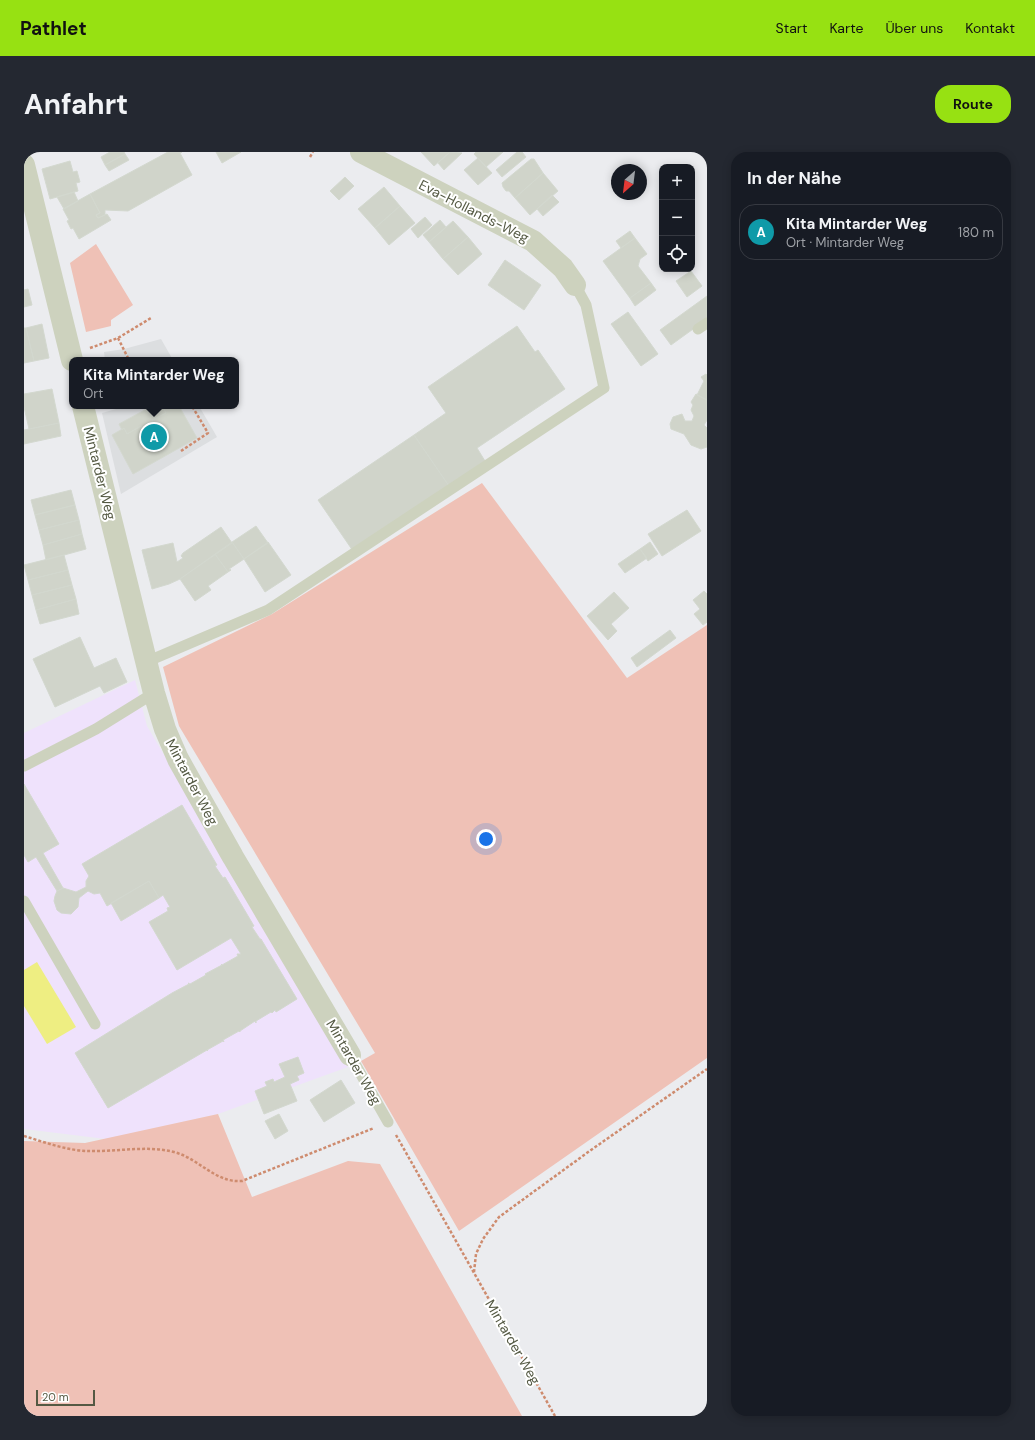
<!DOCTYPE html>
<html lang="de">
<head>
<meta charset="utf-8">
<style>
	:root { --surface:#171b24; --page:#242831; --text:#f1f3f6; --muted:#9ea1a6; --line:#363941; --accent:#97e112 }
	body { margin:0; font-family:"DM Sans",sans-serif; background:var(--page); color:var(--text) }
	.controls { position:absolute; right:12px; top:12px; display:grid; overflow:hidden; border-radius:8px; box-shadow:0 2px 10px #0003 }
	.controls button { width:36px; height:36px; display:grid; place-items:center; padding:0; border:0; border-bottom:1px solid var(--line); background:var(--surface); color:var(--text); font:20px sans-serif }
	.compass { position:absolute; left:587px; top:12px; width:36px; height:36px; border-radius:50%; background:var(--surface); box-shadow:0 2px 10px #0003; rotate:208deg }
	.scale { position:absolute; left:12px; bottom:10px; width:59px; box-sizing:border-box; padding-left:4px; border:2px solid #545943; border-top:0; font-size:11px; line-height:14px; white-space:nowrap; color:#545943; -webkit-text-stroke:3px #fff; paint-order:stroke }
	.you { position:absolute; left:462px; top:687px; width:14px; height:14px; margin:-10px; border:3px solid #fff; border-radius:50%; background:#1a73e8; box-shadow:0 0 0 6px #1a73e833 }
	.badge { display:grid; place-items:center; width:26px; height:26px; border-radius:50%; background:var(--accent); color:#fff; font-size:13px; font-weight:700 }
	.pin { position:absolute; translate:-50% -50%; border:2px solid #fff; box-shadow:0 1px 4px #0006 }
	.popup { position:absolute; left:45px; top:205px; width:170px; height:52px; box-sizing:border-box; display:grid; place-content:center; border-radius:8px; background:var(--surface); filter:drop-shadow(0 1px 3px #0005); font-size:13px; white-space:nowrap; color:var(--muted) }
	.popup b { font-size:15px; color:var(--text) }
	.popup::after { content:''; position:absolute; left:50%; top:100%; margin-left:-8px; border:8px solid transparent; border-top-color:var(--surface) }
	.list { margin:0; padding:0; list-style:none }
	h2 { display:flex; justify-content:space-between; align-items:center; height:52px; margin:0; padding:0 16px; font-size:17px }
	h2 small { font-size:13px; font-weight:400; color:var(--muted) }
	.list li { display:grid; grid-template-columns:26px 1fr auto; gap:12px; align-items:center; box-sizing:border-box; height:56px; margin:0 8px 8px; padding:0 8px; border:1px solid var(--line); border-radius:16px }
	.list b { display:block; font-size:15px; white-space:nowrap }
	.list p { margin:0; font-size:13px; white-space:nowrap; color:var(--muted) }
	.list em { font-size:13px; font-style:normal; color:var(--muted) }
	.icon { flex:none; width:22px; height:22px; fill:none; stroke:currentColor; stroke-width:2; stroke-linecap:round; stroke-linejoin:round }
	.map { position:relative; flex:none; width:683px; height:1264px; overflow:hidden; border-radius:16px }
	header { display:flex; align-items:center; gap:24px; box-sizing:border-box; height:56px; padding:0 20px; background:var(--accent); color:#111 }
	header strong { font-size:19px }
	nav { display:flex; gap:22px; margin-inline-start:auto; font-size:14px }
	.intro { display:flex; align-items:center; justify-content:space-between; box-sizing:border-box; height:96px; padding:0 24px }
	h1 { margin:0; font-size:28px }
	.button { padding:10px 18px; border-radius:16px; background:var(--accent); color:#111; font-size:14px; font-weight:700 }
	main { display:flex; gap:24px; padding:0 24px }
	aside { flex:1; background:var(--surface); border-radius:16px; box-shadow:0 2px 10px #0003 }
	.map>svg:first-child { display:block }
	.commercial { fill:#efe2fc }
	.education { fill:#dcdee0 }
	.green { fill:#efc1b6 }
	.water { fill:#eeee82 }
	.building { fill:#d0d4ca; stroke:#d3d8cf }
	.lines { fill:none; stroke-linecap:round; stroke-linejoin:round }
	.path { stroke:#ce8b6e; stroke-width:2.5; stroke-dasharray:3 2; stroke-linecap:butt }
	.service { stroke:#cdd2be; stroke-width:11 }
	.minor { stroke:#cdd2be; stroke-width:22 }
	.labels { text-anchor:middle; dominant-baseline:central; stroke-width:4; stroke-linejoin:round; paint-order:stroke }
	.street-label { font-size:14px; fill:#545943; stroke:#fff }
</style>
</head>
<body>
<header>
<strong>Pathlet</strong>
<nav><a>Start</a><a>Karte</a><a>Über uns</a><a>Kontakt</a></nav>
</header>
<div class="intro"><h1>Anfahrt</h1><a class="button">Route</a></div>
<main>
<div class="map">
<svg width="683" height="1264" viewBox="0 0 683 1264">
	<rect width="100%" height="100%" fill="#ebecef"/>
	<!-- commercial -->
	<path class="commercial" d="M 111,528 L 123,574 L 324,915 L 194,962 L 82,987 L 0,977 L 0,581 Z"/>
	<!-- education -->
	<path class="education" d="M 137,187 L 149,208 L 81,208 L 80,200 L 100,197 Z
		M 91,254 L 175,254 L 193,285 L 97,342 L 78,261 L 92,257 Z"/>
	<!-- green -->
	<path class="green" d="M 72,92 L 109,153 L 87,168 L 87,174 L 62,180 L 46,111 Z
		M 458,331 L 603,526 L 683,473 L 683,906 L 435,1079 L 337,909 L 351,901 L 155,574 L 139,515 L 248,462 Z
		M 194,962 L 228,1045 L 324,1009 L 356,1012 L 498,1264 L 0,1264 L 0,989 L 61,991 Z"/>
	<!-- water -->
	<path class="water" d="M 13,810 L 52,875 L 23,892 L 0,854 L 0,818 Z"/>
	<!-- building -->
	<path class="building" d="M 86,0 L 100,0 L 101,2 L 81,13 L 77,5 Z
		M 144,0 L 158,0 L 156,1 L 168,23 L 104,59 L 81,58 L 81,63 L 74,66 L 72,63 L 76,61 L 66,42 Z
		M 192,0 L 217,0 L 198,11 Z
		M 397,0 L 426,0 L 410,14 Z
		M 426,0 L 438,1 L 420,18 L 414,11 Z
		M 452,0 L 479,0 L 462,15 L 450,2 Z
		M 493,0 L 498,0 L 502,5 L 478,25 L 472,18 Z
		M 101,2 L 105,8 L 85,19 L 81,13 Z
		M 454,6 L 468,21 L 454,33 L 440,18 Z
		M 507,7 L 510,7 L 519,21 L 491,46 L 485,39 L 482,39 L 479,35 L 478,31 Z
		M 46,9 L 49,20 L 53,19 L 56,30 L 52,31 L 54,39 L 26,47 L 18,17 Z
		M 519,21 L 534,39 L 506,63 L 491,46 Z
		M 321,25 L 330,34 L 315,48 L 306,39 Z
		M 360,35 L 376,54 L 351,76 L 334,57 Z
		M 50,40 L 54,49 L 40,57 L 33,45 Z
		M 66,42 L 76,61 L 72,63 L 74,66 L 83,62 L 87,68 L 55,87 L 49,76 L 47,77 L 43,69 L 45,68 L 39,57 Z
		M 528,43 L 535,50 L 519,64 L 513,57 Z
		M 376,54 L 391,71 L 365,93 L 351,76 Z
		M 401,65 L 408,73 L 394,86 L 387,77 Z
		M 416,68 L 422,75 L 405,90 L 399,83 Z
		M 429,69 L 444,85 L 419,107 L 405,90 Z
		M 606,79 L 611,86 L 597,96 L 592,89 Z
		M 444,85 L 458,102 L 434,123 L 419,107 Z
		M 611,86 L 623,102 L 616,107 L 614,114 L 627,131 L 606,146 L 579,109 Z
		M 481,108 L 517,133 L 500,158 L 464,133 Z
		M 667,119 L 678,134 L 663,145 L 652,129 Z
		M 627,131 L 632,138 L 611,154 L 606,146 Z
		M 4,137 L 8,153 L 0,155 L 0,138 Z
		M 683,144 L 683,167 L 647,193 L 636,178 Z
		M 604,160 L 634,202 L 617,214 L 587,172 Z
		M 18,172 L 25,206 L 10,209 L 2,176 Z
		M 493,174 L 511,200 L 514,198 L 541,237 L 453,296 L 461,309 L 425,334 L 390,283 L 422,261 L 404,235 Z
		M 0,176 L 2,176 L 10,209 L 0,211 Z
		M 682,222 L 683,223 L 683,248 L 673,243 L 680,229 L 677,225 Z
		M 28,237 L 35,271 L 5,277 L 0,255 L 0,242 Z
		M 672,242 L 683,248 L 683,268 L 680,273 L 683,276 L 683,295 L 677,297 L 667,293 L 660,282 L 647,277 L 646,272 L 649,265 L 658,262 L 661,269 L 668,269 L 670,264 L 667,258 L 669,253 L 667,250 Z
		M 128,254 L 138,254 L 142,261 L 128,268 L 130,272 L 119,278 L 117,274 L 103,282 L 100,276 L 98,278 L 95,272 Z
		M 139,254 L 155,254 L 173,286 L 109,322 L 88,283 L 100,276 L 103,282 L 117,274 L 119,278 L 130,272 L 128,268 L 142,261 Z
		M 35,271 L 37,284 L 0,292 L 0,278 Z
		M 390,283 L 425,334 L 329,399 L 294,348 Z
		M 47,338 L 51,353 L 11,363 L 7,348 Z
		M 51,353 L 55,368 L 15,378 L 11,363 Z
		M 663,358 L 677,379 L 638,404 L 624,382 Z
		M 55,368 L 58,382 L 19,393 L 15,378 Z
		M 232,374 L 244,391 L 220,407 L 208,390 Z
		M 197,375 L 208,391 L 156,427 L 145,432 L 128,437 L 118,398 L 149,391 L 153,410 L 159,406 L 157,404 L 159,401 Z
		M 58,382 L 62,397 L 22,408 L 19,393 Z
		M 208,390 L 220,407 L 205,417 L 207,418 L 204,420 L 191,402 Z
		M 244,390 L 267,423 L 241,440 L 220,407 Z
		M 626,390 L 634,402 L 624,409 L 616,397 Z
		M 616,397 L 623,406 L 601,421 L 594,412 Z
		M 191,402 L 204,420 L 184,434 L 187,438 L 171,449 L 156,427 Z
		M 40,403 L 44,418 L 4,428 L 0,413 Z
		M 44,418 L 48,433 L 8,443 L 4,428 Z
		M 48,433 L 52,447 L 12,458 L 8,443 Z
		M 680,439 L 683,442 L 683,470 L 679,473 L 670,462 L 676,457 L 669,448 Z
		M 590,440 L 605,456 L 587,472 L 593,479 L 584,488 L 563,464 Z
		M 52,447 L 55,462 L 16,472 L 12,458 Z
		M 646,478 L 652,486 L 613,515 L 607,506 Z
		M 56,485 L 70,516 L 92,506 L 103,530 L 80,541 L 76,534 L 31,555 L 9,507 Z
		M 0,632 L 35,692 L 19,701 L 39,736 L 33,739 L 12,705 L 4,710 L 0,703 Z
		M 158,653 L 193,713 L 191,714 L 199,726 L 201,725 L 230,774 L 228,775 L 236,787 L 237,787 L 273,847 L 252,860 L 251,858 L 248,861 L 247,860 L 232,869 L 232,871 L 231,869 L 216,879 L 216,880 L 215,879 L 199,888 L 200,890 L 199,889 L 183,898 L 184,899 L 183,898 L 84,956 L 51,901 L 148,841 L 165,832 L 164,831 L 166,832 L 182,823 L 181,822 L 198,813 L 197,812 L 198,813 L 214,804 L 213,802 L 217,802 L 207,786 L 153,818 L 125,770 L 144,759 L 143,756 L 146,755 L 139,743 L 135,746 L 125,729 L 83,754 L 76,741 L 70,742 L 64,739 L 55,746 L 54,755 L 47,762 L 37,761 L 33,758 L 30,749 L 31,744 L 33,739 L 39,736 L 52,740 L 62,735 L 62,729 L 65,724 L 58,712 Z
		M 125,729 L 135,746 L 97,769 L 87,751 Z
		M 274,905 L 280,921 L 273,924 L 275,928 L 266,932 L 273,949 L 240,962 L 231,939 L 243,934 L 241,930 L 249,927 L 250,930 L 261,925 L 255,912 Z
		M 317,928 L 331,951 L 300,970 L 286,948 Z
		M 255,962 L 264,979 L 251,987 L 241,969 Z"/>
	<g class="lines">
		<!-- path -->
		<path class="path" d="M 286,5 L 289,0
			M 94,186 L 105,208
			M 66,196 L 94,186 L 127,166
			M 157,299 L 184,281 L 168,254
			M 372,983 L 531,1264
			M 0,984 C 20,990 44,999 65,999 C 93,1000 123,993 150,1000 C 176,1007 191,1031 218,1029 L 350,976
			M 450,1120 L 452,1102 L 459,1087 L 475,1065 L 567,998 L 683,917"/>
		<!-- service -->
		<path class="service" d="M 674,177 L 683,171
			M 122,510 L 244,458 L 580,236 L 562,153 L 551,133
			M 0,614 L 72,577 L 130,541
			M 0,749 L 71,872
			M 326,903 L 364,970"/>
		<!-- minor -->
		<path class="minor" d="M 337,0 L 509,89 L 539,116 L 551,133
			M 0,13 L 48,208
			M 59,254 L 130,541 L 141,577 L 154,607 L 209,705 L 326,903"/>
	</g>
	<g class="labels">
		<!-- street labels -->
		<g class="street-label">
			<text transform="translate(450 59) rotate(27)">Eva-Hollands-Weg</text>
			<text transform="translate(76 321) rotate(76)">Mintarder Weg</text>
			<text transform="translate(168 630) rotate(62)">Mintarder Weg</text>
			<text transform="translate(330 910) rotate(60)">Mintarder Weg</text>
			<text transform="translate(489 1190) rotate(60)">Mintarder Weg</text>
		</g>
	</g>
</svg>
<div class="controls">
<button>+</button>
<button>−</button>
<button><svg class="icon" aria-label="locate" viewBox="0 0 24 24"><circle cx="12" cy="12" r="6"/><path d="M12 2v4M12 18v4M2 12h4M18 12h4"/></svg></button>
</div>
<svg class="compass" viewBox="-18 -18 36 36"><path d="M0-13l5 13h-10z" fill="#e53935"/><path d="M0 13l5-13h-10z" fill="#9ea1a6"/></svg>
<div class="scale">20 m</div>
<div class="you"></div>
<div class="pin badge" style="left:130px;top:285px;background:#0f9aa8">A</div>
<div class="popup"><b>Kita Mintarder Weg</b>Ort</div>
</div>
<aside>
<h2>In der Nähe<small></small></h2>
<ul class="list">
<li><span class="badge" style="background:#0f9aa8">A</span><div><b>Kita Mintarder Weg</b><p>Ort · Mintarder Weg</p></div><em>180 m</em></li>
</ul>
</aside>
</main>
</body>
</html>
